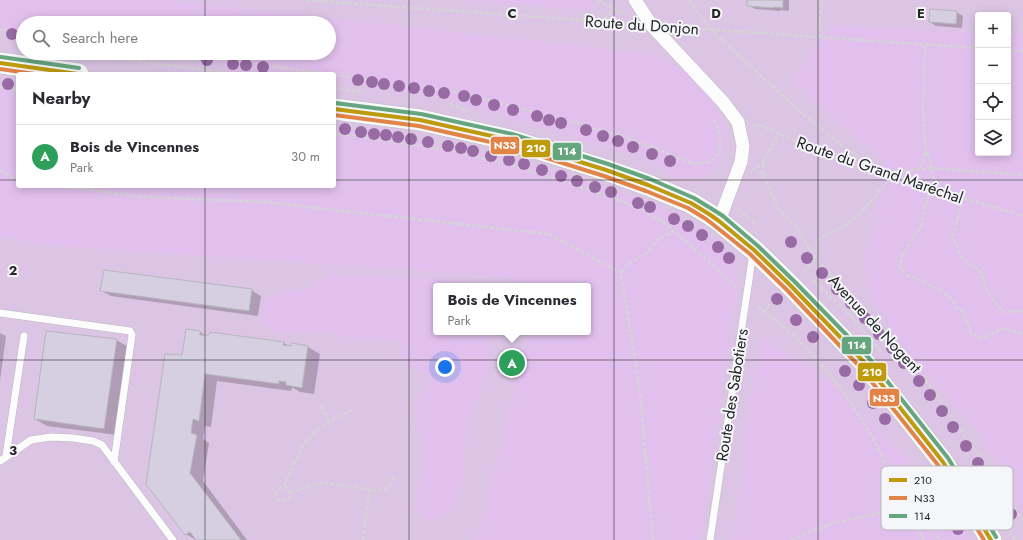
<!DOCTYPE html>
<html lang="en">
<head>
<meta charset="utf-8">
<style>
	:root { --surface:#fff; --page:#f2f2f3; --text:#2b2b33; --muted:#7c7c81; --line:#e1e1e2; --accent:#1a73e8 }
	body { margin:0; font-family:Jost,sans-serif; background:var(--page); color:var(--text) }
	.controls { position:absolute; right:12px; top:12px; display:grid; overflow:hidden; border-radius:4px; box-shadow:0 2px 10px #0003 }
	.controls button { width:36px; height:36px; display:grid; place-items:center; padding:0; border:0; border-bottom:1px solid var(--line); background:var(--surface); color:var(--text); font:20px sans-serif }
	.you { position:absolute; left:445px; top:367px; width:14px; height:14px; margin:-10px; border:3px solid #fff; border-radius:50%; background:#1a73e8; box-shadow:0 0 0 6px #1a73e833 }
	.badge { display:grid; place-items:center; width:26px; height:26px; border-radius:50%; background:var(--accent); color:#fff; font-size:13px; font-weight:700 }
	.pin { position:absolute; translate:-50% -50%; border:2px solid #fff; box-shadow:0 1px 4px #0006 }
	.popup { position:absolute; left:433px; top:283px; width:158px; height:52px; box-sizing:border-box; display:grid; place-content:center; border-radius:4px; background:var(--surface); filter:drop-shadow(0 1px 3px #0005); font-size:13px; white-space:nowrap; color:var(--muted) }
	.popup b { font-size:15px; color:var(--text) }
	.popup::after { content:''; position:absolute; left:50%; top:100%; margin-left:-8px; border:8px solid transparent; border-top-color:var(--surface) }
	.list { margin:0; padding:0; list-style:none }
	h2 { display:flex; justify-content:space-between; align-items:center; height:52px; margin:0; padding:0 16px; font-size:17px }
	h2 small { font-size:13px; font-weight:400; color:var(--muted) }
	.list li { display:grid; grid-template-columns:26px 1fr auto; gap:12px; align-items:center; box-sizing:border-box; height:64px; padding:0 16px; border-top:1px solid var(--line) }
	.list b { display:block; font-size:15px; white-space:nowrap }
	.list p { margin:0; font-size:13px; white-space:nowrap; color:var(--muted) }
	.list em { font-size:13px; font-style:normal; color:var(--muted) }
	.icon { flex:none; width:22px; height:22px; fill:none; stroke:currentColor; stroke-width:2; stroke-linecap:round; stroke-linejoin:round }
	.map { position:relative; flex:none; width:1023px; height:540px; overflow:hidden }
	.search { position:absolute; background:var(--surface); box-shadow:0 2px 10px #0003; left:16px; top:16px; width:320px; height:44px; display:flex; align-items:center; gap:10px; box-sizing:border-box; padding:0 14px; border-radius:22px; color:var(--muted); font-size:15px }
	.panel { position:absolute; background:var(--surface); box-shadow:0 2px 10px #0003; left:16px; top:72px; width:320px; height:116px; border-radius:4px }
	.map>svg:first-child { display:block }
	.green { fill:#dcc4e5; fill-rule:evenodd }
	.forest { fill:#e1c0ed }
	.shadow { fill:#0003 }
	.building { fill:#d5cfe1; stroke:#b6b6b8 }
	.lines { fill:none; stroke-linecap:round; stroke-linejoin:round }
	.service-casing { stroke:#babbbc; stroke-width:8 }
	.minor-casing { stroke:#babbbc; stroke-width:14 }
	.primary-casing { stroke:#babbbc; stroke-width:22 }
	.path { stroke:#d5d5d6; stroke-width:2.5; stroke-dasharray:4 2; stroke-linecap:butt }
	.service { stroke:#fcfcfc; stroke-width:7 }
	.minor { stroke:#fcfcfc; stroke-width:13 }
	.primary { stroke:#fcfcfc; stroke-width:21 }
	.bus-1-casing { stroke:#f5f6f9; stroke-width:7 }
	.bus-2-casing { stroke:#f5f6f9; stroke-width:7 }
	.bus-3-casing { stroke:#f5f6f9; stroke-width:7 }
	.bus-1 { stroke:#bd9b0d; stroke-width:4 }
	.bus-2 { stroke:#e28447; stroke-width:4 }
	.bus-3 { stroke:#66a67f; stroke-width:4 }
	.tree { fill:#986ba4 }
	.grid { fill:none; stroke:#242526; stroke-width:1; stroke-opacity:0.55 }
	.labels { text-anchor:middle; dominant-baseline:central; stroke-width:4; stroke-linejoin:round; paint-order:stroke }
	.street-label { font-size:16px; fill:#242526; stroke:#f5f6f9 }
	.key { fill:#f5f6f9; stroke:#b6b7ba; stroke-width:1 }
	.key-label { font-size:11px; fill:#242526 }
	.grid-label { font-size:13px; text-anchor:middle; font-weight:bold; fill:#242526; stroke:#f5f6f9; stroke-width:4; stroke-linejoin:round; paint-order:stroke }
	.line-badge { stroke:#f5f6f9; stroke-width:1.5 }
	.badge-label { font-size:11px; text-anchor:middle; font-weight:bold; fill:#fff }
</style>
</head>
<body>
<div class="map">
<svg width="1023" height="540" viewBox="0 0 1023 540">
	<rect width="100%" height="100%" fill="#e9e9eb"/>
	<!-- green -->
	<path class="green" d="M 0,0 L 1023,0 L 1023,540 L 0,540 ZM 978,15 L 1008,15 L 1008,153 L 978,153 ZM 23,23 L 329,23 L 329,53 L 23,53 ZM 18,74 L 334,74 L 334,186 L 18,186 ZM 436,286 L 588,286 L 588,332 L 436,332 Z"/>
	<!-- forest -->
	<path class="forest" d="M 0,0 L 165,0 L 655,54 L 697,80 L 714,105 L 726,131 L 724,147 L 717,166 L 696,178 L 680,178 L 644,158 L 424,93 L 334,80 L 334,74 L 296,74 L 159,53 L 329,53 L 329,23 L 23,23 L 23,32 L 0,28 Z
		M 456,0 L 593,0 L 595,11 Z
		M 832,25 L 978,32 L 978,153 L 1008,153 L 1008,34 L 1023,35 L 1023,515 L 1000,469 L 972,424 L 941,390 L 914,366 L 893,331 L 868,296 L 864,253 L 877,228 L 882,159 L 791,81 Z
		M 0,83 L 18,85 L 18,186 L 334,186 L 334,128 L 373,134 L 484,154 L 608,188 L 656,204 L 717,243 L 736,263 L 737,279 L 723,387 L 700,540 L 477,540 L 529,332 L 588,332 L 588,286 L 525,286 L 522,283 L 497,276 L 44,245 L 0,236 Z
		M 331,274 L 429,279 L 461,282 L 469,286 L 436,286 L 436,332 L 495,332 L 485,380 L 467,425 L 461,489 L 451,509 L 430,521 L 414,508 L 425,447 L 416,429 L 414,398 L 429,389 L 430,376 L 398,356 L 404,345 L 398,339 L 354,339 L 325,330 L 293,333 L 278,333 L 259,321 L 267,300 L 285,292 L 312,288 Z
		M 762,337 L 830,381 L 905,456 L 952,506 L 969,540 L 733,540 L 749,401 Z"/>
	<!-- shadow -->
	<path class="shadow" d="M 748,0 L 789,0 L 789,11 L 781,10 L 780,11 L 755,9 L 748,5 Z
		M 956,12 L 963,16 L 962,28 L 936,26 L 930,22 Z
		M 251,290 L 261,296 L 258,316 L 111,296 L 102,291 Z
		M 200,332 L 207,336 L 210,336 L 211,333 L 284,343 L 290,347 L 308,347 L 320,354 L 314,394 L 300,392 L 293,388 L 292,388 L 291,391 L 217,381 L 211,427 L 205,426 L 203,439 L 209,443 L 203,481 L 247,540 L 196,540 L 186,534 L 183,356 Z
		M 0,333 L 6,336 L 0,381 Z
		M 116,340 L 129,347 L 117,435 L 47,426 L 35,419 Z"/>
	<!-- building -->
	<path class="building" d="M 747,0 L 783,0 L 783,8 L 774,7 L 773,8 L 747,6 Z
		M 930,9 L 957,11 L 956,24 L 929,22 Z
		M 104,270 L 252,289 L 249,311 L 100,291 Z
		M 186,329 L 200,331 L 200,335 L 209,335 L 210,332 L 284,342 L 283,345 L 291,346 L 292,343 L 308,346 L 302,388 L 286,385 L 286,382 L 279,381 L 279,384 L 205,374 L 199,421 L 193,419 L 191,433 L 197,435 L 190,473 L 241,540 L 196,540 L 190,532 L 185,535 L 146,484 L 165,354 L 182,355 Z
		M 46,331 L 117,339 L 104,429 L 34,419 Z"/>
	<g class="lines">
		<!-- service casing -->
		<g class="service-casing">
			<path id="service" d="M 0,313 L 130,331 L 132,335 L 114,462
				M 6,456 L 24,336
				M 0,461 L 31,440 L 51,437 L 73,438 L 93,441 L 102,445 L 173,540
				M 710,540 L 753,253"/>
		</g>
		<!-- minor casing -->
		<g class="minor-casing">
			<path id="minor" d="M 635,0 L 652,26 L 723,102 L 738,122 L 743,146 L 741,162 L 719,221"/>
		</g>
		<!-- primary casing -->
		<g class="primary-casing">
			<path id="primary" d="M 0,63 L 78,74
				M 334,109 L 420,120 L 510,140 L 606,170 L 648,185 L 691,203 L 709,214 L 719,221 L 754,250 L 791,286 L 864,362 L 943,462 L 991,540"/>
		</g>
		<!-- path -->
		<path class="path" d="M 306,0 L 633,24
			M 598,0 L 612,8 L 626,14
			M 689,0 L 711,30 L 796,108 L 844,147 L 883,173 L 932,168 L 1023,175
			M 600,22 L 615,9
			M 674,27 L 978,48
			M 0,30 L 23,33
			M 820,38 L 819,23 L 822,3 L 821,0
			M 1008,50 L 1023,51
			M 78,53 L 234,74
			M 177,53 L 328,74
			M 334,75 L 463,93 L 623,136 L 694,164 L 710,162 L 719,153 C 721,137 720,132 714,117
			M 0,87 L 18,89
			M 334,88 L 362,92
			M 450,105 L 468,110
			M 753,125 L 762,126 L 823,154 L 879,172
			M 334,133 L 437,148 L 501,162 L 609,196 L 642,210 L 662,221 L 708,261 L 736,287
			M 927,152 L 932,168 L 934,188
			M 764,161 L 754,169 L 763,174 L 778,208 L 799,230 L 815,259 L 872,317 L 916,366 L 973,447 L 1023,521
			M 920,168 L 926,152 L 923,110 L 925,45
			M 0,170 L 16,180 L 18,180
			M 763,174 L 764,161 L 778,134
			M 884,174 L 1023,216
			M 60,186 L 145,197 L 264,202 L 549,234 L 621,273 L 640,393 L 653,540
			M 930,188 L 920,229 L 913,237 L 906,251 L 902,257 L 900,264 L 901,270 L 909,276 L 918,279 L 929,285 L 943,292 L 951,298 L 955,305 L 960,310 L 964,312 L 971,334 L 981,338 L 985,337 L 1001,329 L 1009,330 L 1020,333 L 1023,335
			M 963,198 L 953,236 L 955,242 L 961,257 L 964,260 L 978,270 L 981,273 L 989,294 L 1003,312 L 1023,311
			M 738,209 L 754,223
			M 804,272 L 815,259 L 817,241 L 829,233 L 846,225 L 861,213 L 892,176
			M 621,273 L 630,262 L 647,253 L 658,239 L 674,231
			M 812,279 L 842,307 L 882,352
			M 758,306 L 763,311 L 778,298
			M 764,311 C 811,345 851,397 878,448 C 884,460 888,473 894,485 C 899,496 909,504 911,517 L 920,522 L 942,540
			M 321,406 L 329,422
			M 284,487 C 292,469 299,447 314,433 C 324,423 339,417 351,410
			M276 494a7 7 0 1 1 14 0a7 7 0 1 1-14 0Z
			M 290,493 C 301,489 311,484 323,483 C 336,483 379,495 388,487 C 391,484 393,479 394,476
			M 1009,532 L 1015,540
			M 363,540 L 370,489
			M 791,540 L 801,535 L 834,523 L 893,510 L 911,517 L 923,540"/>
		<!-- service -->
		<use href="#service" class="service"/>
		<!-- minor -->
		<use href="#minor" class="minor"/>
		<!-- primary -->
		<use href="#primary" class="primary"/>
		<!-- bus-1 casing -->
		<g class="bus-1-casing">
			<path id="bus-1" d="M 0,63 L 78,74
				M 334,109 L 420,120 L 510,140 L 606,170 L 648,185 L 691,203 L 709,214 L 719,221 L 754,250 L 791,286 L 864,362 L 943,462 L 991,540"/>
		</g>
		<!-- bus-2 casing -->
		<g class="bus-2-casing">
			<path id="bus-2" d="M 0,69 L 35,74
				M 334,115 L 419,126 L 508,146 L 604,176 L 646,191 L 688,208 L 706,219 L 715,226 L 750,254 L 787,290 L 859,366 L 938,465 L 984,540"/>
		</g>
		<!-- bus-3 casing -->
		<g class="bus-3-casing">
			<path id="bus-3" d="M 1,57 L 79,68
				M 335,103 L 421,114 L 512,134 L 608,164 L 650,179 L 694,198 L 712,209 L 723,216 L 758,246 L 795,282 L 869,358 L 948,458 L 996,537"/>
		</g>
		<!-- bus-1 -->
		<use href="#bus-1" class="bus-1"/>
		<!-- bus-2 -->
		<use href="#bus-2" class="bus-2"/>
		<!-- bus-3 -->
		<use href="#bus-3" class="bus-3"/>
	</g>
	<!-- trees -->
	<g class="tree">
		<circle cx="12" cy="34" r="6"/>
		<circle cx="207" cy="60" r="6"/>
		<circle cx="233" cy="64" r="6"/>
		<circle cx="246" cy="65" r="6"/>
		<circle cx="263" cy="67" r="6"/>
		<circle cx="358" cy="80" r="6"/>
		<circle cx="372" cy="82" r="6"/>
		<circle cx="8" cy="84" r="6"/>
		<circle cx="384" cy="84" r="6"/>
		<circle cx="399" cy="86" r="6"/>
		<circle cx="414" cy="88" r="6"/>
		<circle cx="429" cy="91" r="6"/>
		<circle cx="444" cy="93" r="6"/>
		<circle cx="464" cy="96" r="6"/>
		<circle cx="476" cy="100" r="6"/>
		<circle cx="494" cy="105" r="6"/>
		<circle cx="513" cy="110" r="6"/>
		<circle cx="537" cy="116" r="6"/>
		<circle cx="549" cy="120" r="6"/>
		<circle cx="561" cy="123" r="6"/>
		<circle cx="345" cy="129" r="6"/>
		<circle cx="586" cy="130" r="6"/>
		<circle cx="361" cy="132" r="6"/>
		<circle cx="374" cy="134" r="6"/>
		<circle cx="386" cy="135" r="6"/>
		<circle cx="603" cy="136" r="6"/>
		<circle cx="398" cy="137" r="6"/>
		<circle cx="411" cy="139" r="6"/>
		<circle cx="618" cy="141" r="6"/>
		<circle cx="428" cy="142" r="6"/>
		<circle cx="448" cy="146" r="6"/>
		<circle cx="633" cy="147" r="6"/>
		<circle cx="461" cy="148" r="6"/>
		<circle cx="473" cy="151" r="6"/>
		<circle cx="652" cy="154" r="6"/>
		<circle cx="491" cy="156" r="6"/>
		<circle cx="509" cy="160" r="6"/>
		<circle cx="670" cy="161" r="6"/>
		<circle cx="524" cy="164" r="6"/>
		<circle cx="542" cy="170" r="6"/>
		<circle cx="561" cy="176" r="6"/>
		<circle cx="577" cy="181" r="6"/>
		<circle cx="595" cy="187" r="6"/>
		<circle cx="611" cy="192" r="6"/>
		<circle cx="638" cy="203" r="6"/>
		<circle cx="650" cy="207" r="6"/>
		<circle cx="674" cy="219" r="6"/>
		<circle cx="688" cy="226" r="6"/>
		<circle cx="702" cy="235" r="6"/>
		<circle cx="791" cy="242" r="6"/>
		<circle cx="718" cy="247" r="6"/>
		<circle cx="729" cy="258" r="6"/>
		<circle cx="807" cy="258" r="6"/>
		<circle cx="822" cy="273" r="6"/>
		<circle cx="837" cy="289" r="6"/>
		<circle cx="777" cy="299" r="6"/>
		<circle cx="851" cy="303" r="6"/>
		<circle cx="865" cy="318" r="6"/>
		<circle cx="796" cy="320" r="6"/>
		<circle cx="879" cy="334" r="6"/>
		<circle cx="813" cy="337" r="6"/>
		<circle cx="892" cy="348" r="6"/>
		<circle cx="904" cy="363" r="6"/>
		<circle cx="845" cy="371" r="6"/>
		<circle cx="919" cy="381" r="6"/>
		<circle cx="859" cy="385" r="6"/>
		<circle cx="930" cy="395" r="6"/>
		<circle cx="873" cy="403" r="6"/>
		<circle cx="942" cy="411" r="6"/>
		<circle cx="885" cy="419" r="6"/>
		<circle cx="953" cy="427" r="6"/>
		<circle cx="966" cy="446" r="6"/>
		<circle cx="978" cy="463" r="6"/>
		<circle cx="989" cy="480" r="6"/>
		<circle cx="931" cy="487" r="6"/>
		<circle cx="1000" cy="497" r="6"/>
		<circle cx="940" cy="501" r="6"/>
		<circle cx="1011" cy="514" r="6"/>
		<circle cx="958" cy="529" r="6"/>
	</g>
	<!-- grid -->
	<path class="grid" d="M 205,0 L 205,23M 409,0 L 409,540M 614,0 L 614,540M 818,0 L 818,540M 205,53 L 205,74M 0,180 L 18,180M 334,180 L 1023,180M 205,186 L 205,540M 0,360 L 1023,360"/>
	<g class="labels">
		<!-- street labels -->
		<g class="street-label">
			<text transform="translate(642 25) rotate(4)">Route du Donjon</text>
			<text transform="translate(880 170) rotate(19)">Route du Grand Maréchal</text>
			<text transform="translate(875 324) rotate(47)">Avenue de Nogent</text>
			<text transform="translate(732 395) rotate(-81)">Route des Sabotiers</text>
		</g>
	</g>
	<!-- legend -->
	<rect x="881" y="466" width="132" height="64" rx="6" class="key"/>
	<rect x="889" y="478" width="18" height="4" fill="#bd9b0d"/>
	<rect x="889" y="496" width="18" height="4" fill="#e28447"/>
	<rect x="889" y="514" width="18" height="4" fill="#66a67f"/>
	<g class="key-label">
		<text x="914" y="484">210</text>
		<text x="914" y="502">N33</text>
		<text x="914" y="520">114</text>
	</g>
	<g class="grid-label">
		<text x="512" y="18">C</text>
		<text x="716" y="18">D</text>
		<text x="921" y="18">E</text>
		<text x="13" y="275">2</text>
		<text x="13" y="455">3</text>
	</g>
	<g class="line-badge">
		<rect x="490" y="136" width="30" height="19" rx="4" fill="#e28447"/>
		<rect x="521" y="139" width="30" height="19" rx="4" fill="#bd9b0d"/>
		<rect x="552" y="142" width="30" height="19" rx="4" fill="#66a67f"/>
		<rect x="841" y="336" width="31" height="19" rx="4" fill="#66a67f"/>
		<rect x="857" y="362" width="30" height="20" rx="4" fill="#bd9b0d"/>
		<rect x="869" y="388" width="31" height="19" rx="4" fill="#e28447"/>
	</g>
	<g class="badge-label">
		<text x="505" y="149">N33</text>
		<text x="536" y="152">210</text>
		<text x="567" y="155">114</text>
		<text x="857" y="349">114</text>
		<text x="872" y="376">210</text>
		<text x="884" y="402">N33</text>
	</g>
</svg>
<div class="controls">
<button>+</button>
<button>−</button>
<button><svg class="icon" aria-label="locate" viewBox="0 0 24 24"><circle cx="12" cy="12" r="6"/><path d="M12 2v4M12 18v4M2 12h4M18 12h4"/></svg></button>
<button><svg class="icon" aria-label="layers" viewBox="0 0 24 24"><path d="M12 4l9 5-9 5-9-5zM3 14l9 5 9-5"/></svg></button>
</div>
<div class="you"></div>
<div class="pin badge" style="left:512px;top:363px;background:#2e9e5b">A</div>
<div class="popup"><b>Bois de Vincennes</b>Park</div>
<div class="search"><svg class="icon" aria-label="search" viewBox="0 0 24 24"><circle cx="10" cy="10" r="6"/><path d="M15 15l6 6"/></svg>Search here</div>
<section class="panel">
<h2>Nearby<small></small></h2>
<ul class="list">
<li><span class="badge" style="background:#2e9e5b">A</span><div><b>Bois de Vincennes</b><p>Park</p></div><em>30 m</em></li>
</ul>
</section>
</div>
</body>
</html>
